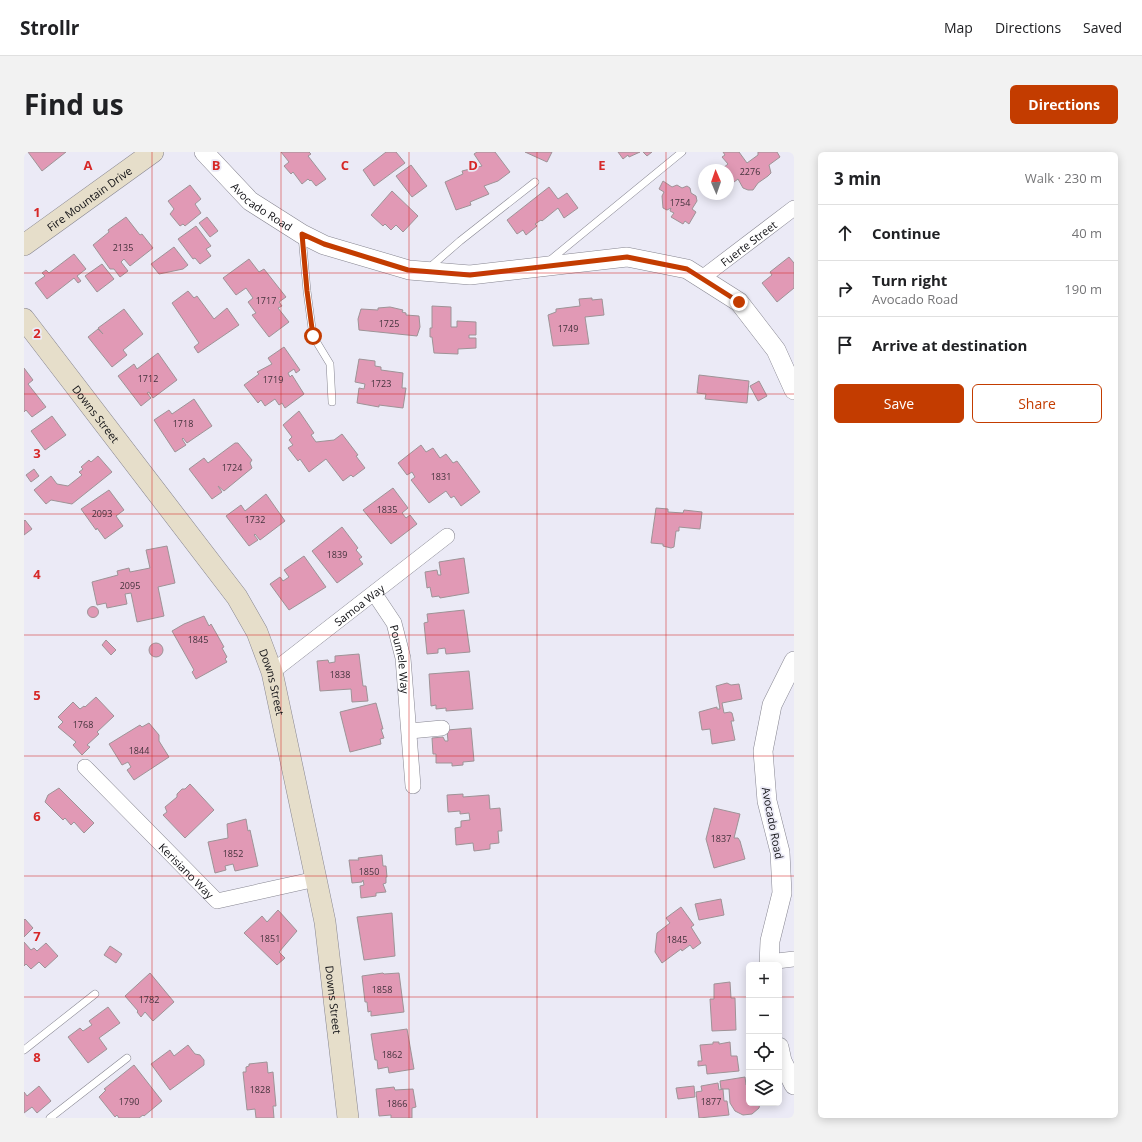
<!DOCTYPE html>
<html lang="en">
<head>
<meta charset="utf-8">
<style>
	:root { --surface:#fff; --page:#f2f2f2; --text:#202124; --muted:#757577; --line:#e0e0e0; --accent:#c33c00 }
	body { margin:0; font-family:"Open Sans",sans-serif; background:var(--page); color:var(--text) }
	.controls { position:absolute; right:12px; bottom:12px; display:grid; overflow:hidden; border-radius:6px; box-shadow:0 2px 10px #0003 }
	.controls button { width:36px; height:36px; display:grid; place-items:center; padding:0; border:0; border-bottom:1px solid var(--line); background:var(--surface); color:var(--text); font:20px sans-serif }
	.compass { position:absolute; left:674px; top:12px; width:36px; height:36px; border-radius:50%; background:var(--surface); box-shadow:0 2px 10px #0003; rotate:358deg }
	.stop { position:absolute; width:12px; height:12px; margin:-9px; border:3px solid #c33c00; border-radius:50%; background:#fff }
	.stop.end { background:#c33c00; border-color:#fff; box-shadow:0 1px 4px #0008 }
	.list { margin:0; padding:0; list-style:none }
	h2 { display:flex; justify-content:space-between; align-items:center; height:52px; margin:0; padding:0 16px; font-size:17px }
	h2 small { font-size:13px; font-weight:400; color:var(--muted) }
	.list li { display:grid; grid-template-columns:26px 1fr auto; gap:12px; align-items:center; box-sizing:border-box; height:56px; padding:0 16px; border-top:1px solid var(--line) }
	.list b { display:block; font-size:15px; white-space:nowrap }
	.list p { margin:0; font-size:13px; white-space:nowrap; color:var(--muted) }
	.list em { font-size:13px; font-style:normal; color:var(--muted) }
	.actions { display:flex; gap:8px; padding:12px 16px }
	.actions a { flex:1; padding:9px 0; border:1px solid var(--accent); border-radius:6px; text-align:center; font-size:14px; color:var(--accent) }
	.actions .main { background:var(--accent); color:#fff }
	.icon { flex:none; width:22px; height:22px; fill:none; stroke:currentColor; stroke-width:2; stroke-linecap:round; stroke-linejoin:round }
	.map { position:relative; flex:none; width:770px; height:966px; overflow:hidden; border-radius:6px }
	header { display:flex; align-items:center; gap:24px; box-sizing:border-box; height:56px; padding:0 20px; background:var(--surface); border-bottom:1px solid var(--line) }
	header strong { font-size:19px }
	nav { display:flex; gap:22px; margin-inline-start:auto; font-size:14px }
	.intro { display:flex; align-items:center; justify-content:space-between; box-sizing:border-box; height:96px; padding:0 24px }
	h1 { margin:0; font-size:28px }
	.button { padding:10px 18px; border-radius:6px; background:var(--accent); color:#fff; font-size:14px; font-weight:700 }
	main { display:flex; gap:24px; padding:0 24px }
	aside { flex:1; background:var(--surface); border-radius:6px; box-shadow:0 2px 10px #0003 }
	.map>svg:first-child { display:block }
	.building { fill:#e199b5; stroke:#9e9397 }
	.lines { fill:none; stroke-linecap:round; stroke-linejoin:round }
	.service-casing { stroke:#868590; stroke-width:8 }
	.minor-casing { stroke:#868590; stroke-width:16 }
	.tertiary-casing { stroke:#868590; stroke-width:20 }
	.secondary-casing { stroke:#868590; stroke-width:22 }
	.service { stroke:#fff; stroke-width:7 }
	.minor { stroke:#fff; stroke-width:15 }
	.tertiary { stroke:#fff; stroke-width:19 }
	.secondary { stroke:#e6deca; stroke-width:21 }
	.route { stroke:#c33c00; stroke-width:5 }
	.grid { fill:none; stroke:#d62828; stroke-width:1; stroke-opacity:0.55 }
	.labels { text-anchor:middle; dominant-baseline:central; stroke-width:3.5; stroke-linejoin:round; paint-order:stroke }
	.number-label { font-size:9px; fill:#44323c }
	.street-label { font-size:11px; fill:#101014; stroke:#ebeaf6 }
	.grid-label { font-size:13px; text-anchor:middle; font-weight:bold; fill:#d62828; stroke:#ebeaf6; stroke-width:3.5; stroke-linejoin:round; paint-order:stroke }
</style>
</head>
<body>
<header>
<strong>Strollr</strong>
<nav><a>Map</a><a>Directions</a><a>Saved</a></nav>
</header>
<div class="intro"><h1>Find us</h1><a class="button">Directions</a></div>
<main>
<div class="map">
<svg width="770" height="966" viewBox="0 0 770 966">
	<rect width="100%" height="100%" fill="#ebeaf6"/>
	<!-- building -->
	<path class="building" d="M 4,0 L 42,0 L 18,19 Z
		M 257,0 L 285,0 L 287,2 L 284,4 L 302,27 L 292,34 L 287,28 L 286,29 L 284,27 L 278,32 L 269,20 L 267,22 L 260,14 L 265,10 Z
		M 362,0 L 372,0 L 381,11 L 350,34 L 339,18 Z
		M 453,0 L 471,0 L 486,20 L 474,29 L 460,34 L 465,42 L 446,50 L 447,53 L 432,58 L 421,30 L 439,22 L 438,19 L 458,14 L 450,2 Z
		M 501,0 L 528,0 L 523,10 Z
		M 594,0 L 616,0 L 605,5 L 604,3 L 599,7 Z
		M 619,0 L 628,0 L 623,4 Z
		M 699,0 L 715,0 L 723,11 L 734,3 L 734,0 L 753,0 L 756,5 L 745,13 L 747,21 L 744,24 L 734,31 L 729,38 L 724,38 L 719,36 L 714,27 L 710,30 L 704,23 L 704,18 L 699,16 L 704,12 L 698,5 L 701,3 Z
		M 387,13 L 403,34 L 388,45 L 372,24 Z
		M 639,29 L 648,35 L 653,33 L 658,36 L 663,34 L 666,36 L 667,41 L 672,44 L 673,49 L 668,57 L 672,60 L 665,72 L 661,69 L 659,72 L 647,65 L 650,61 L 646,59 L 647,56 L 643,58 L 639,56 L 638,44 L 640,40 L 635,37 Z
		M 166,33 L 177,47 L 171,52 L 177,61 L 161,74 L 159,72 L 156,74 L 146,62 L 150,57 L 144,49 Z
		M 525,35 L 534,47 L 543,41 L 554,56 L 540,66 L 534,56 L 518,69 L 517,68 L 511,72 L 513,74 L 502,83 L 499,78 L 493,82 L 483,68 Z
		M 368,39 L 394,64 L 379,80 L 372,73 L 367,78 L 361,72 L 359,74 L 347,63 Z
		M 102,65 L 116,83 L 118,82 L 129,96 L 106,114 L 100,107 L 97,110 L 104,119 L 96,125 L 90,117 L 86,117 L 69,93 L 85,80 L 84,78 Z
		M 183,65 L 194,79 L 186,85 L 175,71 Z
		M 172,74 L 187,94 L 182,97 L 187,104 L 176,112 L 171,106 L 169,107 L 154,87 Z
		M 150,95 L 164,113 L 159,117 L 135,122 L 127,112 Z
		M 50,102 L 62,117 L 53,124 L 57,129 L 54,131 L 50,126 L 23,147 L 11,131 L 21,124 L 18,121 L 22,118 L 25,121 Z
		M 765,105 L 770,111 L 770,136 L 753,150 L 738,131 L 748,123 L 746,120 Z
		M 225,107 L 235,120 L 240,117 L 262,145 L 255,150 L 258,154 L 254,156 L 265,170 L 245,185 L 228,163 L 232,161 L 224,150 L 229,146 L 222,136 L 212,143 L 199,126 Z
		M 78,112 L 90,127 L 73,140 L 61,124 Z
		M 164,139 L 170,146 L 173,144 L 190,167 L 203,156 L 215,173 L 174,201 L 170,195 L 175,191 L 148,151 Z
		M 568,146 L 568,148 L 578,147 L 580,163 L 561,165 L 565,192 L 529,194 L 524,163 L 532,160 L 532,157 L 556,154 L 555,147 Z
		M 408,154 L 427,155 L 427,175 L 433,175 L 433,169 L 452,170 L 452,183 L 445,183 L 445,186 L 452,186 L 452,196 L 434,197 L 434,202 L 410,201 L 408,185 L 406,185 L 406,176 L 408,176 Z
		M 366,155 L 379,158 L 378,160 L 382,161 L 382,163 L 395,164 L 396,175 L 393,184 L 335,178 L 334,167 L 337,157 L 354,158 L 354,156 Z
		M 100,157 L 119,182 L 99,198 L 103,203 L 88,215 L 64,185 L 74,177 L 79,182 L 74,176 Z
		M 260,195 L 276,218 L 272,221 L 270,217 L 264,221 L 266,225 L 268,223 L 280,242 L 261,256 L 258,251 L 255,253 L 251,247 L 241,254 L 237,248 L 234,251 L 220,233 L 235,222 L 233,220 L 248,212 L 244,206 Z
		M 134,201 L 153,228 L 129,246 L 125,240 L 123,241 L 127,246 L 117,254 L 94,224 L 110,212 L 113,217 Z
		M 335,207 L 351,209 L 351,214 L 357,215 L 357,218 L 379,221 L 378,236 L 382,236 L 379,256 L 355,253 L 355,255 L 333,251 L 335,236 L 340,237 L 341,232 L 331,230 Z
		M 0,216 L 9,228 L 4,232 L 22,255 L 8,265 L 2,258 L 0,260 Z
		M 675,223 L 725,229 L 723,251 L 681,247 L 682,242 L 673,241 Z
		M 735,229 L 743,244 L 734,249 L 726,234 Z
		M 170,247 L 188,274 L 163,291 L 159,286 L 158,287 L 162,293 L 151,300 L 130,268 L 145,258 L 148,262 Z
		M 275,259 L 290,281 L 287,283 L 292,290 L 310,288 L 318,282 L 334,303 L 332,304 L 341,316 L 329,325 L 327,323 L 319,329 L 302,307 L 285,320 L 276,307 L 274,309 L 264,296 L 269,293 L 265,288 L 268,285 L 259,273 Z
		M 28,264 L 42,283 L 21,298 L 7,279 Z
		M 211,291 L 214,291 L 228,308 L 226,311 L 228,316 L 200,339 L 194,334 L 198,340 L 188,347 L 165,317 L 180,306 L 184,311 Z
		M 397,293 L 402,300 L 409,296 L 416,306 L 422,302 L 429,311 L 433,309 L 456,340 L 437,354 L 430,344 L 427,346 L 422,339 L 405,351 L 387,328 L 391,325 L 388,320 L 383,323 L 374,311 Z
		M 74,304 L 88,320 L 48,352 L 27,348 L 22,352 L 10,338 L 27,324 L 33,332 L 44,334 L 58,323 L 55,320 L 59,317 L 57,315 L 65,308 L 67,310 Z
		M 10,317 L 15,324 L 7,330 L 2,323 Z
		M 369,336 L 384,356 L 378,361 L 382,366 L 386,363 L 393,372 L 367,392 L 339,358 Z
		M 85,338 L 100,358 L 92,364 L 99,374 L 81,387 L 73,376 L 72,378 L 57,357 Z
		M 242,342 L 261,369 L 236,388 L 231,382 L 230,383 L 234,388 L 225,394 L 202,364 L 217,353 L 221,359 Z
		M 632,356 L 644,357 L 644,360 L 659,361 L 660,358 L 678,360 L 676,377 L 655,375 L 655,379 L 652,379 L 650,395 L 647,396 L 639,394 L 639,392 L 627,391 Z
		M 1,368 L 8,377 L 0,383 L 0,369 Z
		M 318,375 L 334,396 L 332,398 L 338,405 L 335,407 L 339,412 L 313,431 L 288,399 Z
		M 143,394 L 151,431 L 134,435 L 140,464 L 113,470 L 107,441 L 101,442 L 103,452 L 83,456 L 82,451 L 73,453 L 68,430 L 94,423 L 93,419 L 105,416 L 106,420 L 126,416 L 122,398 Z
		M 280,404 L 302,435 L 265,458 L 246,432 L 256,425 L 259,429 L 265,425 L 260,418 Z
		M 440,406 L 445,441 L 416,446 L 415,444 L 408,445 L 406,435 L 403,436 L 401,420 L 413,418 L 414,423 L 417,423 L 415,410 Z
		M63.5 460a5.5 5.5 0 1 1 11 0a5.5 5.5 0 1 1-11 0Z
		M 440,458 L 446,500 L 422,502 L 421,496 L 414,497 L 414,501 L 403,502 L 400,471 L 404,470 L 403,462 Z
		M 180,464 L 185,474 L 187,472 L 200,495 L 198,496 L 203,505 L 201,507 L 203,510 L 172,527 L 168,520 L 170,518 L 148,479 L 160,472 Z
		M 82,488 L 92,498 L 87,503 L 78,493 Z
		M125 498a7 7 0 1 1 14 0a7 7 0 1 1-14 0Z
		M 335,502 L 339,534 L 342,534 L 344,549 L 328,550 L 327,537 L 296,539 L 293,509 L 304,508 L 305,511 L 311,510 L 311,504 Z
		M 445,519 L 449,557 L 422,559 L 422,556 L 412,557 L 412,553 L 407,554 L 405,522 Z
		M 703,531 L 707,533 L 715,532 L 718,547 L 698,551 L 700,561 L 706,560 L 708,561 L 710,569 L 707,569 L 711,588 L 688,592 L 686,577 L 678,578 L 675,560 L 693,555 L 693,557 L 696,557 L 692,534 Z
		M 72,545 L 90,564 L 73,580 L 75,582 L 63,593 L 66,595 L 58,603 L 49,593 L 52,590 L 34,575 L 39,570 L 34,565 L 49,550 L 56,557 L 60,554 L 61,555 Z
		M 352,551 L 359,577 L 357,577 L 360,586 L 356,587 L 357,592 L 326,600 L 316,560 Z
		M 125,571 L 135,583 L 135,589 L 145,605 L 110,628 L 103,618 L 107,615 L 104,610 L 98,613 L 85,592 L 116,573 L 118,575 Z
		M 447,576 L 450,609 L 439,610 L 439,613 L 428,614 L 428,611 L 412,611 L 412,602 L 409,602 L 408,586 L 419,585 L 421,589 L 424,589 L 423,578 Z
		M 166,632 L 190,658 L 161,686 L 139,663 L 143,660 L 141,655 L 153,645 L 153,642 L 158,637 L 161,637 Z
		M 35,636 L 70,671 L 60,681 L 50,670 L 47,673 L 41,666 L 39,668 L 21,650 L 24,643 Z
		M 439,642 L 439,645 L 465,643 L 466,657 L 476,656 L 478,679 L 474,679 L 475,691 L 466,692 L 466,697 L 450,699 L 449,691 L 432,693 L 431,676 L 437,675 L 437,669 L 446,668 L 445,661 L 436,662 L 436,659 L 424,660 L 423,643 Z
		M 690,656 L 716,662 L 710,686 L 714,686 L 716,689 L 721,707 L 690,716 L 682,687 Z
		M 222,667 L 224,679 L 226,678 L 234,714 L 211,719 L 209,712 L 201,714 L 202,718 L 191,721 L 184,690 L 204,686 L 203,672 Z
		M 358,703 L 359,714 L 362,714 L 363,725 L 362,725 L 362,731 L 359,732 L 362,740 L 352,741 L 352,744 L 337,746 L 336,734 L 340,733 L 339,728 L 338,730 L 328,731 L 325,708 L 335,708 L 334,706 Z
		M 697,747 L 700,763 L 675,768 L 671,752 Z
		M 657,755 L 670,773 L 667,775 L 677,791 L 669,797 L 666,793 L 658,799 L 657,797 L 638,811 L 631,800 L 633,781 L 646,771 L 642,766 Z
		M 254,758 L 273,779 L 255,800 L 261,806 L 253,813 L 220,781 L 238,764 L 243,770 Z
		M 368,761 L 371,804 L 340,808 L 333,765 Z
		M 1,767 L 9,776 L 0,785 L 0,768 Z
		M 0,790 L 7,798 L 10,796 L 13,799 L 22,791 L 34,804 L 21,816 L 15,810 L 7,817 L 2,812 L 0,814 Z
		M 86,794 L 98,802 L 92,811 L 80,803 Z
		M 126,821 L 150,850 L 129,869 L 121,860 L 117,865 L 113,860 L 114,859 L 101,844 Z
		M 359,821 L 360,822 L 375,821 L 380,860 L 347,864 L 347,859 L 344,860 L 343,850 L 341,850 L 338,824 Z
		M 706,830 L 707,846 L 711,846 L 712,878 L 688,879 L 686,847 L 690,847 L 690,832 Z
		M 84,855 L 96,871 L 75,886 L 83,897 L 64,911 L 44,885 L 56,876 L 59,879 L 68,873 L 65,869 Z
		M 383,877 L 390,917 L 365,921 L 364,915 L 354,917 L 353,908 L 351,908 L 347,882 Z
		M 689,890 L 695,890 L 695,892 L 706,890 L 707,904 L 713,904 L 715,919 L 683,922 L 682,913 L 674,914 L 674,909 L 678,909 L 676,893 L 689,892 Z
		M 164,893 L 171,902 L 176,903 L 180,908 L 180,913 L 146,938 L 127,912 L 146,898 L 150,904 Z
		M 243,910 L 244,921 L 249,920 L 252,954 L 249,954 L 250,966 L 232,966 L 231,957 L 223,958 L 219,920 L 222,920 L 222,915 L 225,914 L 225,912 Z
		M 110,913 L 138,949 L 120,964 L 119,963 L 115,966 L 95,966 L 93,963 L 91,965 L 75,945 L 82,938 L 80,937 Z
		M 721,925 L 722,933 L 725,933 L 725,951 L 736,951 L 735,956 L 728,962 L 719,963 L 711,959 L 706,951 L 705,937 L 697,937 L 696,929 Z
		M 694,931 L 695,938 L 699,937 L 700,949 L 703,949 L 705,963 L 675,966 L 672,940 L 678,939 L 677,934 Z
		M 15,934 L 27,949 L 13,961 L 8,955 L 0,961 L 0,940 L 3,944 Z
		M 670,934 L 671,945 L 654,947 L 652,936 Z
		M 370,935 L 371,938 L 389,937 L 392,955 L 388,956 L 388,966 L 367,966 L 367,963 L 355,964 L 352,937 Z"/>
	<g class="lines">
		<!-- service casing -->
		<g class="service-casing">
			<path id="service" d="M 278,84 L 283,139 L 289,184 L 306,212 L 308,250
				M 525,109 L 658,0
				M 405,116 L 436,89 L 511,30
				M 0,898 L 71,842
				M 26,966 L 103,906"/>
		</g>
		<!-- minor casing -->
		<g class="minor-casing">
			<g id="minor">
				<path id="s1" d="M 678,126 L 770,56"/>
				<path id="s2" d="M 350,441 L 370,471 L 379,506 L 389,634"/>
				<path id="s3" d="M 248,520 L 423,384"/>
				<path d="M 386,579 L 418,576"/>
				<path id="s4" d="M 61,615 L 193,749 L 292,727"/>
				<path d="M 745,810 L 770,807"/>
			</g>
		</g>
		<!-- tertiary casing -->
		<g class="tertiary-casing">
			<g id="tertiary">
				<path id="s5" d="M 180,0 L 226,49 L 278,82 L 300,93 L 385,118 L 446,123 L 603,105 L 663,117 L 715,150 L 752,198 L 770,238"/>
				<path d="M 745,813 L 746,789 L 758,741 L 756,700 L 743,649 L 739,599 L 748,553 L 770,509"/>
				<path d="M 755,895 L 758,909 L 770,933"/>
			</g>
		</g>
		<!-- secondary casing -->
		<g class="secondary-casing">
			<g id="secondary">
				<path id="s6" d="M 0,93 L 129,0"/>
				<path id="s7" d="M 0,167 L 213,445 L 233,480 L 248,520 L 292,727 L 301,770 L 324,966"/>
			</g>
		</g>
		<!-- service -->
		<use href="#service" class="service"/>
		<!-- minor -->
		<use href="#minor" class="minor"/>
		<!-- tertiary -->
		<use href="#tertiary" class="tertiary"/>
		<!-- secondary -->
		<use href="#secondary" class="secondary"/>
	</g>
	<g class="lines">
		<!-- route -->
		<path class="route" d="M 289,184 L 283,139 L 278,82 L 300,92 L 384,118 L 446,123 L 603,105 L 663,117 L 715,150"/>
	</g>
	<!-- grid -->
	<path class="grid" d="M 128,0 L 128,966M 257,0 L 257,966M 385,0 L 385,966M 513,0 L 513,966M 642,0 L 642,966M 0,121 L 770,121M 0,242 L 770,242M 0,362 L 770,362M 0,483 L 770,483M 0,604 L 770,604M 0,724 L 770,724M 0,845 L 725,845M 755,845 L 770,845"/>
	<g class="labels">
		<!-- number labels -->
		<g class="number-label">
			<text x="726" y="19">2276</text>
			<text x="656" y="50">1754</text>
			<text x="99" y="95">2135</text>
			<text x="242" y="148">1717</text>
			<text x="365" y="171">1725</text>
			<text x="544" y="176">1749</text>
			<text x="124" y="226">1712</text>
			<text x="249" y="227">1719</text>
			<text x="357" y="231">1723</text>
			<text x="159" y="271">1718</text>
			<text x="208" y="315">1724</text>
			<text x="417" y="324">1831</text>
			<text x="363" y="357">1835</text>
			<text x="78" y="361">2093</text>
			<text x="231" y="367">1732</text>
			<text x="313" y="402">1839</text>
			<text x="106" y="433">2095</text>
			<text x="174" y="487">1845</text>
			<text x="316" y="522">1838</text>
			<text x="59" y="572">1768</text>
			<text x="115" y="598">1844</text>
			<text x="697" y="686">1837</text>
			<text x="209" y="701">1852</text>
			<text x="345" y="719">1850</text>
			<text x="246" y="786">1851</text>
			<text x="653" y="787">1845</text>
			<text x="358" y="837">1858</text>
			<text x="125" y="847">1782</text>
			<text x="368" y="902">1862</text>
			<text x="236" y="937">1828</text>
			<text x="105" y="949">1790</text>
			<text x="687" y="949">1877</text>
			<text x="373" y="951">1866</text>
		</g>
		<!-- street labels -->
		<g class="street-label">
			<text stroke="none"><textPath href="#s6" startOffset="80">Fire Mountain Drive</textPath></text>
			<text stroke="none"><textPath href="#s5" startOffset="80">Avocado Road</textPath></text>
			<text stroke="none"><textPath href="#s1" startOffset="58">Fuerte Street</textPath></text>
			<text stroke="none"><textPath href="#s7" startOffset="119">Downs Street</textPath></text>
			<text stroke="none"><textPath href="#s3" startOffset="110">Samoa Way</textPath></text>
			<text stroke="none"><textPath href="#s2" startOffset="73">Poumele Way</textPath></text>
			<text stroke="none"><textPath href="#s7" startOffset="443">Downs Street</textPath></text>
			<text transform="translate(749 671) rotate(79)">Avocado Road</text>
			<text stroke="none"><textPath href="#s4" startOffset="145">Kerisiano Way</textPath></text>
			<text stroke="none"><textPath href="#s7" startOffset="767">Downs Street</textPath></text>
		</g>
	</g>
	<g class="grid-label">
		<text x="64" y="18">A</text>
		<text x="192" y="18">B</text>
		<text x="321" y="18">C</text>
		<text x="449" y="18">D</text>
		<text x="578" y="18">E</text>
		<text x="13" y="65">1</text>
		<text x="13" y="186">2</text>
		<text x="13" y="306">3</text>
		<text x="13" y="427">4</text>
		<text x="13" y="548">5</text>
		<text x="13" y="669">6</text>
		<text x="13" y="789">7</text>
		<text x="13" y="910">8</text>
	</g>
</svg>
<div class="controls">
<button>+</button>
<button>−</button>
<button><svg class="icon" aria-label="locate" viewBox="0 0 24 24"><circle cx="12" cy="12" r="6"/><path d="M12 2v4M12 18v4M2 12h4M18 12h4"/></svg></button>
<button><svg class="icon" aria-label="layers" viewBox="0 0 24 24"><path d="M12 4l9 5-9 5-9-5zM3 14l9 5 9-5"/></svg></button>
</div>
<svg class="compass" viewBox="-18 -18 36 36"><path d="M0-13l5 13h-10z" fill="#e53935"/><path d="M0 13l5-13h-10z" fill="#757577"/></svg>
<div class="stop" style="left:289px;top:184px"></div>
<div class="stop end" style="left:715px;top:150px"></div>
</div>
<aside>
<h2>3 min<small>Walk · 230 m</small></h2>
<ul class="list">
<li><svg class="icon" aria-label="ahead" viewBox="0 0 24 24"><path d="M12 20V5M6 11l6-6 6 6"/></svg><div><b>Continue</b></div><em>40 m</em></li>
<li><svg class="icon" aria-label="right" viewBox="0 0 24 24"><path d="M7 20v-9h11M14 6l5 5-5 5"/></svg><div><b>Turn right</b><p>Avocado Road</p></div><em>190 m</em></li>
<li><svg class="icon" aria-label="arrive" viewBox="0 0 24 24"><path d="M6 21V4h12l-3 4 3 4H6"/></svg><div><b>Arrive at destination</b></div></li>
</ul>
<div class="actions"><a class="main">Save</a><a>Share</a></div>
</aside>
</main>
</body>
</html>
